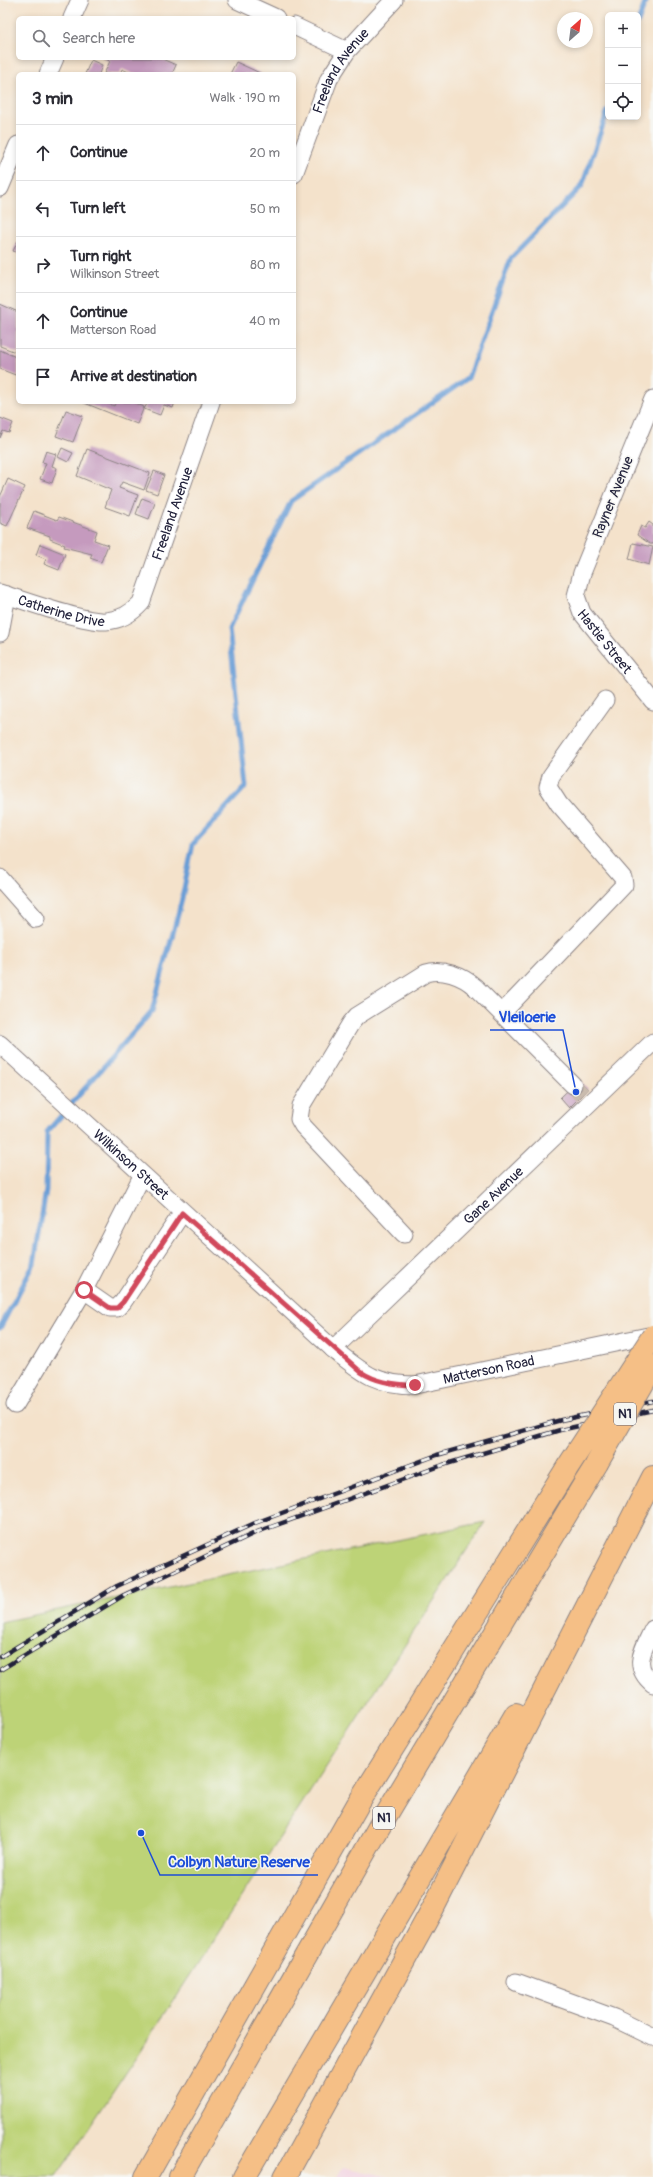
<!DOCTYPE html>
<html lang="en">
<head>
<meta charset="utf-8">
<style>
	:root { --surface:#fff; --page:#f2f2f3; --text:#2b2b33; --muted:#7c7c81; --line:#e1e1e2 }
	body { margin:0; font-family:Pangolin,sans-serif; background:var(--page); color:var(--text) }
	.controls { position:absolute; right:12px; top:12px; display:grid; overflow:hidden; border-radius:6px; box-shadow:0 2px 6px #0003 }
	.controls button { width:36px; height:36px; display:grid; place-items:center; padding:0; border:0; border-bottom:1px solid var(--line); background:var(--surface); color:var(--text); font:20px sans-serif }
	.compass { position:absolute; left:557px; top:12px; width:36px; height:36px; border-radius:50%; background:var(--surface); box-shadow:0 2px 6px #0003; rotate:28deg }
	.stop { position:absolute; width:12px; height:12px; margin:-9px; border:3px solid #d1495b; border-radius:50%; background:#fff }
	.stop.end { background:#d1495b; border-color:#fff; box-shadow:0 1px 4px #0008 }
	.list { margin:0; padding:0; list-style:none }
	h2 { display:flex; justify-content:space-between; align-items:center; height:52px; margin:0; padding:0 16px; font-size:17px }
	h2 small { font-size:13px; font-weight:400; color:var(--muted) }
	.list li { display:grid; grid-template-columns:26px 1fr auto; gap:12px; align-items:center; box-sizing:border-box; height:56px; padding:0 16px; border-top:1px solid var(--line) }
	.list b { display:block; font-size:15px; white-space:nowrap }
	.list p { margin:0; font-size:13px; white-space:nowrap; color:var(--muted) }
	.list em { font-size:13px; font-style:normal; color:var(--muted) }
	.icon { flex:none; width:22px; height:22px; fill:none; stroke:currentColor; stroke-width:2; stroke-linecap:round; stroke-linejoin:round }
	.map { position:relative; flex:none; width:653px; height:2177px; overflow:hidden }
	.search { position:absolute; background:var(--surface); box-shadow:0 2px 6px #0003; left:16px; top:16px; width:280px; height:44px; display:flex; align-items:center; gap:10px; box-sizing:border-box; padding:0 14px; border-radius:6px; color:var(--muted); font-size:15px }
	.panel { position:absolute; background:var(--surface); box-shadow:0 2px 6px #0003; left:16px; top:72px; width:280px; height:332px; border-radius:6px }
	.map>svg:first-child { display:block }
	.built { fill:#f3cfe0 }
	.green { fill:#bdd377; stroke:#707a59 }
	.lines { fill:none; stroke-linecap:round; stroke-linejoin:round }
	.stream { stroke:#6b9ed6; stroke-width:5 }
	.building { fill:#c59abe }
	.minor-tunnel { stroke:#cabcae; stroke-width:17; stroke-dasharray:17 8; stroke-linecap:butt }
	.minor-casing { stroke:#8b8283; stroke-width:19 }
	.highway-casing { stroke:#8b8283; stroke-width:24 }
	.minor { stroke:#fff; stroke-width:17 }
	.highway { stroke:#f5bf86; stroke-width:22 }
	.rail-casing { stroke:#22223b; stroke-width:4.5 }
	.rail { stroke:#f6f6f2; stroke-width:3; stroke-dasharray:9; stroke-linecap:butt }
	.highway-bridge-casing { stroke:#8b8283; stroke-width:24; stroke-linecap:butt }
	.highway-bridge { stroke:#f5bf86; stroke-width:22 }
	.route { stroke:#d1495b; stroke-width:5 }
	.labels { text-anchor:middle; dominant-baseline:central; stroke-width:3; stroke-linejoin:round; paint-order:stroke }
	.shield { fill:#f6f6f2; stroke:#626272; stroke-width:1 }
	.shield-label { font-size:13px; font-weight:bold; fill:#22223b }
	.street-label { font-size:14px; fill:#22223b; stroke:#f6f6f2 }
	.leader { fill:none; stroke:#1d4ed8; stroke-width:1.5 }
	.callout-dot { fill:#1d4ed8; stroke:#f6f6f2; stroke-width:1.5 }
	.callout-label { font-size:15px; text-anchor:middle; font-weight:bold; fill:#1d4ed8; stroke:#f6f6f2; stroke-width:3; stroke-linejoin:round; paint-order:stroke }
</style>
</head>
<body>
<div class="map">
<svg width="653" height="2177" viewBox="0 0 653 2177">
	<rect width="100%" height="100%" fill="#f6f6f2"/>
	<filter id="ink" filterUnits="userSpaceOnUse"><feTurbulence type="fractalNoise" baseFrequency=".025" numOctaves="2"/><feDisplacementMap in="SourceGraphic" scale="8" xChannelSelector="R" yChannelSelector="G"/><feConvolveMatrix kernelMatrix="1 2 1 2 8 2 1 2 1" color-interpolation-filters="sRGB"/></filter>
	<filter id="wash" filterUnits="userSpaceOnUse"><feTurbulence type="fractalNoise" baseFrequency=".012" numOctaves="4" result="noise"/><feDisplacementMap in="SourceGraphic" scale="16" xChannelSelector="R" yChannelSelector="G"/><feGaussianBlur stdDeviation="0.9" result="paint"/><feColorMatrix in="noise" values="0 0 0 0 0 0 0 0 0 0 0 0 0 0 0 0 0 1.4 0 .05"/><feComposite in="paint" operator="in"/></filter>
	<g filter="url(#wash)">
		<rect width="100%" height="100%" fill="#f4e2cb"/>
		<!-- built -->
		<path class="built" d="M 343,2167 L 389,2177 L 337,2177 Z"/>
		<!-- green -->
		<path class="green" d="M 485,1522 L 146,2043 L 56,2177 L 0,2177 L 0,1622 Z"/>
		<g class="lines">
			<!-- stream -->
			<path class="stream" d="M 638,22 L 646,0
				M 0,1328 L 34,1264 L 46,1190 L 47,1132 L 152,1011 L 181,903 L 193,844 L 246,786 L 229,629 L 291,501 L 468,378 L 511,258 L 582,186 L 608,110"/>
		</g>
		<g id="blocks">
			<!-- building -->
			<path class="building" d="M 102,58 L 160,58 L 176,65 L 172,74 L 133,74 L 122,69 L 120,74 L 104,74 L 110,61 Z
				M 91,60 L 102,65 L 99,74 L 85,74 Z
				M 236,62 L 262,74 L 230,74 Z
				M 18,241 L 18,253 L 13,251 Z
				M 0,304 L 18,312 L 18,353 L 0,346 Z
				M 0,350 L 18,358 L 18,376 L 0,369 Z
				M 82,402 L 104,402 L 114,406 L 116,402 L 132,402 L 144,407 L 137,424 Z
				M 143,402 L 175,402 L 173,408 L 164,405 L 160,415 L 144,409 L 147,404 Z
				M 66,410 L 83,416 L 73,442 L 56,436 Z
				M 0,418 L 13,423 L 9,433 L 3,431 L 0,438 Z
				M 62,448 L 73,453 L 68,462 L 58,457 Z
				M 87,449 L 150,473 L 144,490 L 122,482 L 119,488 L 138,495 L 130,516 L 105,507 L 111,490 L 77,476 Z
				M 46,451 L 56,454 L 52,466 L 57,468 L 52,483 L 40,479 L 46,463 L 42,462 Z
				M 154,471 L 164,475 L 157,494 L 146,490 Z
				M 8,479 L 25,487 L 7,526 L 0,523 L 0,497 Z
				M 142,498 L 155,503 L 149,519 L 136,514 Z
				M 34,511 L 57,520 L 59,517 L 97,531 L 94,540 L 108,545 L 101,562 L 90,558 L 92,554 L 64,547 L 65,545 L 50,539 L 50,536 L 27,528 Z
				M 649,522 L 653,525 L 653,544 L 650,544 L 637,535 L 641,526 L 645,528 Z
				M 633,543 L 653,547 L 649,565 L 629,559 Z
				M 40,544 L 65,554 L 59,570 L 44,564 L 46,559 L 36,555 Z
				M 579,1080 L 588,1089 L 569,1108 L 560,1098 Z"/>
		</g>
	</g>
	<g filter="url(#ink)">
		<use href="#blocks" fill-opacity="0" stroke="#8b8283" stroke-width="1"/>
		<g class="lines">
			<!-- minor-tunnel -->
			<path class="minor-tunnel" d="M 573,1085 L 582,1095"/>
			<!-- minor casing -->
			<g class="minor-casing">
				<g id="minor">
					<path d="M 237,0 L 276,18"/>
					<path d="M 72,18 L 80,0"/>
					<path d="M 294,26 L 347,51"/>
					<path d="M 48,74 L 55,58"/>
					<path id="s1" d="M 294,174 L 329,79 L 347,51 L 394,0"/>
					<path d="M 0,188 L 18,145"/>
					<path id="s2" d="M 653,399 L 582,573 L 576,596 L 582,613 L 653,701"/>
					<path id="s3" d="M 0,593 C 22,600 86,623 106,621 C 120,620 132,613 141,603 L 211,402"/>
					<path d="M 0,633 L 7,595"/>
					<path d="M 0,878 L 36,919"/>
					<path d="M 502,1013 L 624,885 L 623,878 L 559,804 L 548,787 L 551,776 L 605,700"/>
					<path id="s4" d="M 0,1044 L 333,1349 C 362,1372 375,1385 415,1385 L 653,1335"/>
					<path d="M 404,1234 L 303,1126 L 299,1119 L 301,1106 L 351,1023 L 357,1016 L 426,973 C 442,968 463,976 475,987 L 573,1085"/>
					<path d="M 84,1290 L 110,1308 L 117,1308 L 123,1302 L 182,1213"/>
					<path id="s5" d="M 333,1349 L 653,1042"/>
					<path d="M 15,1405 L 84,1290 L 142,1176"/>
					<path d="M 653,1629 C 643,1650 631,1666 653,1684"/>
					<path d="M 516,1982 L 614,2018 L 653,2037"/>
				</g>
			</g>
			<!-- highway casing -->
			<g class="highway-casing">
				<path id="highway" d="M 146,2177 L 358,1804 L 567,1468
					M 180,2177 L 379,1827 L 597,1463
					M 244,2177 L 516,1714
					M 285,2177 L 432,1910 L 653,1477"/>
			</g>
			<!-- minor -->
			<use href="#minor" class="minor"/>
			<!-- highway -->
			<use href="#highway" class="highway"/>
			<!-- rail casing -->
			<g class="rail-casing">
				<path id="rail" d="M 0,1657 L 117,1586 L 255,1523 L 437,1455 L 561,1420 L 653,1401
					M 0,1670 L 124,1595 L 257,1532 L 443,1465 L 560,1430 L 653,1410"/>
			</g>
			<!-- rail -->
			<use href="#rail" class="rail"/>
			<!-- highway-bridge casing -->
			<g class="highway-bridge-casing">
				<path id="highway-bridge" d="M 597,1463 L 653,1366
					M 567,1468 L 653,1336"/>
			</g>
			<!-- highway-bridge -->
			<use href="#highway-bridge" class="highway-bridge"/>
		</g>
	</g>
	<g class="lines" filter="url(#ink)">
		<!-- route -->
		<path class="route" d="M 84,1290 L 110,1308 L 117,1308 L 123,1302 L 182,1213 L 361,1372 C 376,1382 397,1385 415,1385"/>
	</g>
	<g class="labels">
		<!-- shield labels -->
		<g class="shield">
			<rect x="614" y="1403" width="22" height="22" rx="3"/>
			<rect x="373" y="1807" width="22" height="22" rx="3"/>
		</g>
		<g class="shield-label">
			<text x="625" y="1414">N1</text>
			<text x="384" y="1818">N1</text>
		</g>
		<!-- street labels -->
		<g class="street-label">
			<text stroke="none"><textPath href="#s1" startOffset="114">Freeland Avenue</textPath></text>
			<text transform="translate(613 497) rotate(-68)">Rayner Avenue</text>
			<text stroke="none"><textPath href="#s3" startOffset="245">Freeland Avenue</textPath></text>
			<text stroke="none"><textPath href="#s3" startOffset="64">Catherine Drive</textPath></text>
			<text stroke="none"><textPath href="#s2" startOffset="266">Hastie Street</textPath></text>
			<text stroke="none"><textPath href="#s4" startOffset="178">Wilkinson Street</textPath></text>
			<text stroke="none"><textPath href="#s5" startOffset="222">Gane Avenue</textPath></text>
			<text stroke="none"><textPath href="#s4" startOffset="619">Matterson Road</textPath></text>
		</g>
	</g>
	<!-- callouts -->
	<path class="leader" d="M576 1092L563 1030H490M141 1833L160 1875H318"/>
	<g class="callout-dot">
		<circle cx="576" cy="1092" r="4"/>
		<circle cx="141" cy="1833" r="4"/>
	</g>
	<g class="callout-label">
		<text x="527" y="1022">Vleiloerie</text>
		<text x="239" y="1867">Colbyn Nature Reserve</text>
	</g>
</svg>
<div class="controls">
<button>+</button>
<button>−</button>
<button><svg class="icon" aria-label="locate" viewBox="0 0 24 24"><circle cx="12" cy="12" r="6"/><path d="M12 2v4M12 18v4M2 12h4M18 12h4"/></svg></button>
</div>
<svg class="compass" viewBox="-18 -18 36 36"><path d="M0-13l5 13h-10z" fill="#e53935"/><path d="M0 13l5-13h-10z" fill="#7c7c81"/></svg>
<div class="stop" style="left:84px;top:1290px"></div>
<div class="stop end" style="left:415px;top:1385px"></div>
<div class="search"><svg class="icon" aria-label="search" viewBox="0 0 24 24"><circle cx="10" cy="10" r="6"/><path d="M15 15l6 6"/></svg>Search here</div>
<section class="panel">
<h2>3 min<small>Walk · 190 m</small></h2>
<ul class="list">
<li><svg class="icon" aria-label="ahead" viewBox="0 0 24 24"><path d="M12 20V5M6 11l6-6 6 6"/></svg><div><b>Continue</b></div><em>20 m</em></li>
<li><svg class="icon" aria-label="left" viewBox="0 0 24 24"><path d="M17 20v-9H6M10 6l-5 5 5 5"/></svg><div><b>Turn left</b></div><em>50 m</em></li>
<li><svg class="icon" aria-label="right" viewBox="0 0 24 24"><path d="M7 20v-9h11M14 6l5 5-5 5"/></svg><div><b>Turn right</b><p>Wilkinson Street</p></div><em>80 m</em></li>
<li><svg class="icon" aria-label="ahead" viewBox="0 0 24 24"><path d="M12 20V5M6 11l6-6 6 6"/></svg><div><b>Continue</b><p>Matterson Road</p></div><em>40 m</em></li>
<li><svg class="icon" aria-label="arrive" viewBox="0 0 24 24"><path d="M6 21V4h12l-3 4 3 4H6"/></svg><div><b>Arrive at destination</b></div></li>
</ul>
</section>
</div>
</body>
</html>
